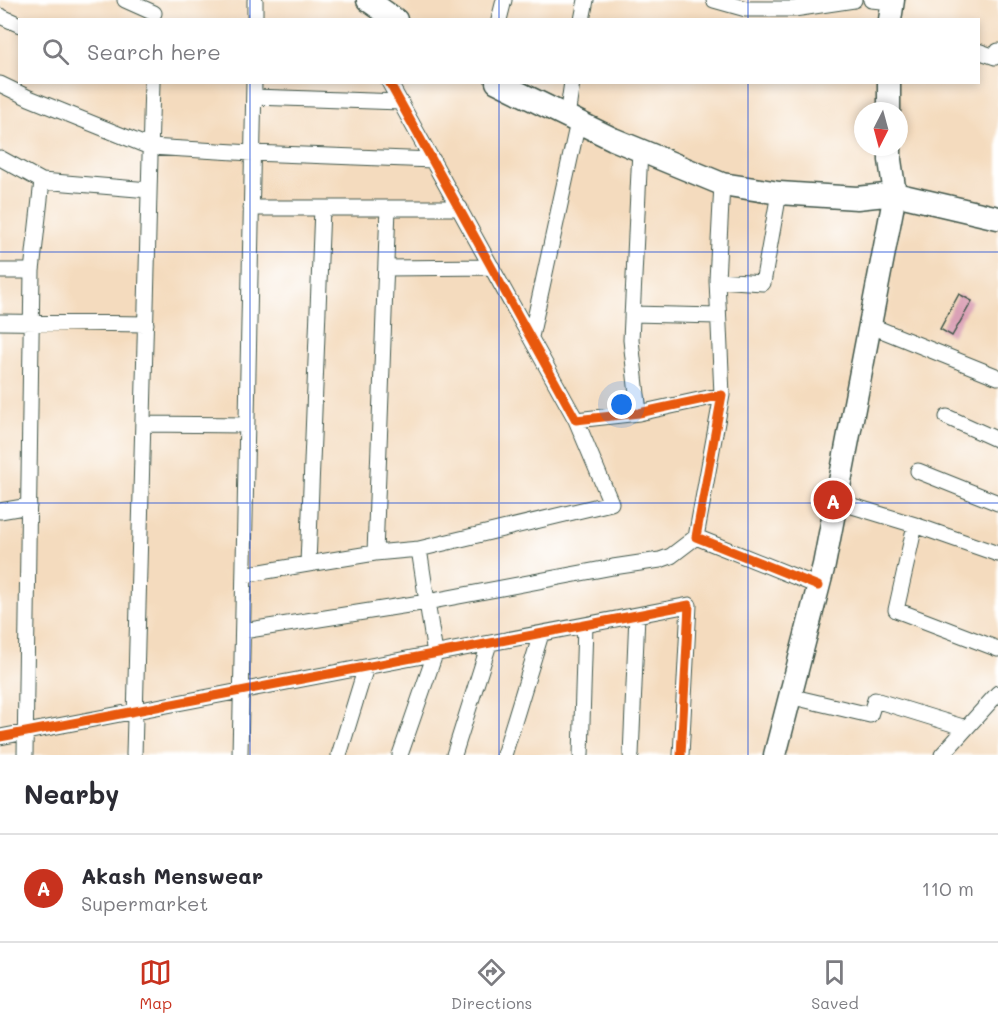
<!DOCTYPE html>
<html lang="en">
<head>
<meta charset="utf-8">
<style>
	:root { --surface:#fff; --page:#f7f7f7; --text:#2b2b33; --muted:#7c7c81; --line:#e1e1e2; --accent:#c8321e }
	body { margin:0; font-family:Mali,sans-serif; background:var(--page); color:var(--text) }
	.compass { position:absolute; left:854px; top:102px; width:54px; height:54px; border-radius:50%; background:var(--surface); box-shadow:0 3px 9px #0003; rotate:186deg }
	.you { position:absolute; left:622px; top:405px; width:21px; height:21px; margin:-15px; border:4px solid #fff; border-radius:50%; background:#1a73e8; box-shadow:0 0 0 9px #1a73e833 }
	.badge { display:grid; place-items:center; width:39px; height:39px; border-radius:50%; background:var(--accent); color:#fff; font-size:20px; font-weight:700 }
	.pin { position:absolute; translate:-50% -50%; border:3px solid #fff; box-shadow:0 2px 6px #0006 }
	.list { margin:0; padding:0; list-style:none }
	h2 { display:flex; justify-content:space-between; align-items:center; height:78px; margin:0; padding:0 24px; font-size:26px }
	h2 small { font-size:20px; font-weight:400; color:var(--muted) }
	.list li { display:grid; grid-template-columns:39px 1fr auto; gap:18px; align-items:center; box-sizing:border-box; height:108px; padding:0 24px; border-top:2px solid var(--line) }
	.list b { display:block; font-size:22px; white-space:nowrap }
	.list p { margin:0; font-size:20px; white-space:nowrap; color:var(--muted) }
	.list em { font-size:20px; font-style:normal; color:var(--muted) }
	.icon { flex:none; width:33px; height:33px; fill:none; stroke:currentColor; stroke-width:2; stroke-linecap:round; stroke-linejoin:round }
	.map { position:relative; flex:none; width:998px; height:755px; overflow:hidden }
	.search { position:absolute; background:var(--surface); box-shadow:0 3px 9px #0003; left:18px; right:18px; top:18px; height:66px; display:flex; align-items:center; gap:15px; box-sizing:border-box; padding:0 21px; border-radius:0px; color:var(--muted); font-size:22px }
	.sheet { height:186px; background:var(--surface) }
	nav { display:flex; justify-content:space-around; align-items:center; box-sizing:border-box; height:84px; border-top:2px solid var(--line); background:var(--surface); font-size:16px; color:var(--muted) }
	nav a { display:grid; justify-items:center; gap:3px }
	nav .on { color:var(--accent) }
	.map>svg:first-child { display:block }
	.building { fill:#daa1b6 }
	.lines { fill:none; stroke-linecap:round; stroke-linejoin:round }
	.street-casing { stroke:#3f5549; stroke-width:17 }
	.secondary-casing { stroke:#3f5549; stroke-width:25 }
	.street { stroke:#fff; stroke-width:15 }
	.secondary { stroke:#fff; stroke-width:22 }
	.cycleway-casing { stroke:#fff; stroke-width:13 }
	.cycleway { stroke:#e8590c; stroke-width:9 }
	.grid { fill:none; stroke:#1d4ed8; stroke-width:1.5; stroke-opacity:0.55 }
</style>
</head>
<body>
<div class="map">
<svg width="998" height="755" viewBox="0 0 998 755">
	<rect width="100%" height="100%" fill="#fff"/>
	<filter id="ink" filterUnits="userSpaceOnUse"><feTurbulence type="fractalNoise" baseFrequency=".0167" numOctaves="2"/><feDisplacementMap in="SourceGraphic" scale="12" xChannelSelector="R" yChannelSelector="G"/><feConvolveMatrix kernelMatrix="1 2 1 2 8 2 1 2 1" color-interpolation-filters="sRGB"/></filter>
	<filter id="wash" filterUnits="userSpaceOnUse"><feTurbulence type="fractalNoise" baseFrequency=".008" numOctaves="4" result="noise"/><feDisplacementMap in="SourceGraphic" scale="24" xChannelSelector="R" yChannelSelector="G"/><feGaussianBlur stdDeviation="1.35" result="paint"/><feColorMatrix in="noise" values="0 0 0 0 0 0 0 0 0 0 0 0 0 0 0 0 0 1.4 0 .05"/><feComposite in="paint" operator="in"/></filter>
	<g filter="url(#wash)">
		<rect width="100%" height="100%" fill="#f4dbbe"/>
		<g id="blocks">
			<!-- building -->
			<path class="building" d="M 959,294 L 972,301 L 952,336 L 940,329 Z"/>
		</g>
	</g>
	<g filter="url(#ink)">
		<use href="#blocks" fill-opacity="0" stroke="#3f5549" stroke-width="1.5"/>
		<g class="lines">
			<!-- street casing -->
			<g class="street-casing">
				<path id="street" d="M 125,0 L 154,13
					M 714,0 L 746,9 L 794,9 L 854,0
					M 871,0 L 893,2
					M 0,16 L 20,25
					M 255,20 L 255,0
					M 499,20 L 504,0
					M 582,20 L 586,0
					M 978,51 L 995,57 L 998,51
					M 389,82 L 576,420 L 639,413 L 722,395 L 696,537 L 818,586
					M 0,84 L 29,98 L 150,147 L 252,153 L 433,160
					M 254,97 L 401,102
					M 567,117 L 572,82
					M 0,158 L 42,181
					M 722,184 L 717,280 L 722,395
					M 251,208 L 460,208
					M 386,268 L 492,267
					M 0,271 L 32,271
					M 717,280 L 763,283 L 779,193
					M 632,314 L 718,316
					M 0,322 L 146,324
					M 869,325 L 998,377
					M 531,337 L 578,122
					M 639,413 L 631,340 L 640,150
					M 947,417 L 998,440
					M 143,424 L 247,425
					M 918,471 L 998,503
					M 836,501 L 915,525 L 896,610 L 998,649
					M 0,511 L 29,506
					M 915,525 L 998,554
					M 419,549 L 611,503 L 576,420
					M 375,553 L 419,549 L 435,654 L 400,755
					M 308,564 L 375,553 L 388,208
					M 244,575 L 308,564 L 322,208
					M 243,631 L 427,602 L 613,567 L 660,560 L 671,556 L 696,537
					M 789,696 L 870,715 L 875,700 L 966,728
					M 0,737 L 689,605 L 681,755
					M 25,755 L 32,271 L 42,181 L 149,190
					M 134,755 L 152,82
					M 240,755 L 254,82
					M 339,755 L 366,667
					M 454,755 L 489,644
					M 504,755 L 541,634
					M 581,755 L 585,625
					M 631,755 L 637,615
					M 942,755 L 998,693"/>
			</g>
			<!-- secondary casing -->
			<g class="secondary-casing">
				<path id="secondary" d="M 368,0 L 396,20
					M 890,20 L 893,0
					M 497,82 L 613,139 L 722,184 L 779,193 L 857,198 L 895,194 L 998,218
					M 889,82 L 889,111
					M 775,755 L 824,565 L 895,194 L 890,160 L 890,147"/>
			</g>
			<!-- street -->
			<use href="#street" class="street"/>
			<!-- secondary -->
			<use href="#secondary" class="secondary"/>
			<!-- cycleway casing -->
			<g class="cycleway-casing">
				<path id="cycleway" d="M 389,82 L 576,420 L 639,413 L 722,395 L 696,537 L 818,586
					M 0,737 L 689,605 L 681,755"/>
			</g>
			<!-- cycleway -->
			<use href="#cycleway" class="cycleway"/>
		</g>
	</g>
	<!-- grid -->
	<path class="grid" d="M 250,0 L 250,20M 499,0 L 499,20M 748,0 L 748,20M 250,82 L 250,755M 499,82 L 499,755M 748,82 L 748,755M 0,252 L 998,252M 0,503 L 998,503"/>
</svg>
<svg class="compass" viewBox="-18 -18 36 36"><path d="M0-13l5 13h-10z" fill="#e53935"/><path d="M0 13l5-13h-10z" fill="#7c7c81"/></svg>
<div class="you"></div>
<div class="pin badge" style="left:833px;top:500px">A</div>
<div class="search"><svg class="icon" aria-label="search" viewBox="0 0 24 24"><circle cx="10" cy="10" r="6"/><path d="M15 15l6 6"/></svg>Search here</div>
</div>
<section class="sheet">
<h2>Nearby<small></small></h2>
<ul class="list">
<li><span class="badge">A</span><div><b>Akash Menswear</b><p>Supermarket</p></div><em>110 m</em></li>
</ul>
</section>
<nav>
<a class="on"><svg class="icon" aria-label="map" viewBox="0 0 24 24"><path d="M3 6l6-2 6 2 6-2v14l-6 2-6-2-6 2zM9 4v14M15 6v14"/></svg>Map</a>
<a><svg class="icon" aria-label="directions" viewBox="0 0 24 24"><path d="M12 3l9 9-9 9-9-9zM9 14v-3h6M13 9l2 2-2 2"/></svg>Directions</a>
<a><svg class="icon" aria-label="saved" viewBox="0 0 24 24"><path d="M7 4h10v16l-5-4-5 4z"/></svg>Saved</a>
</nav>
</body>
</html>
